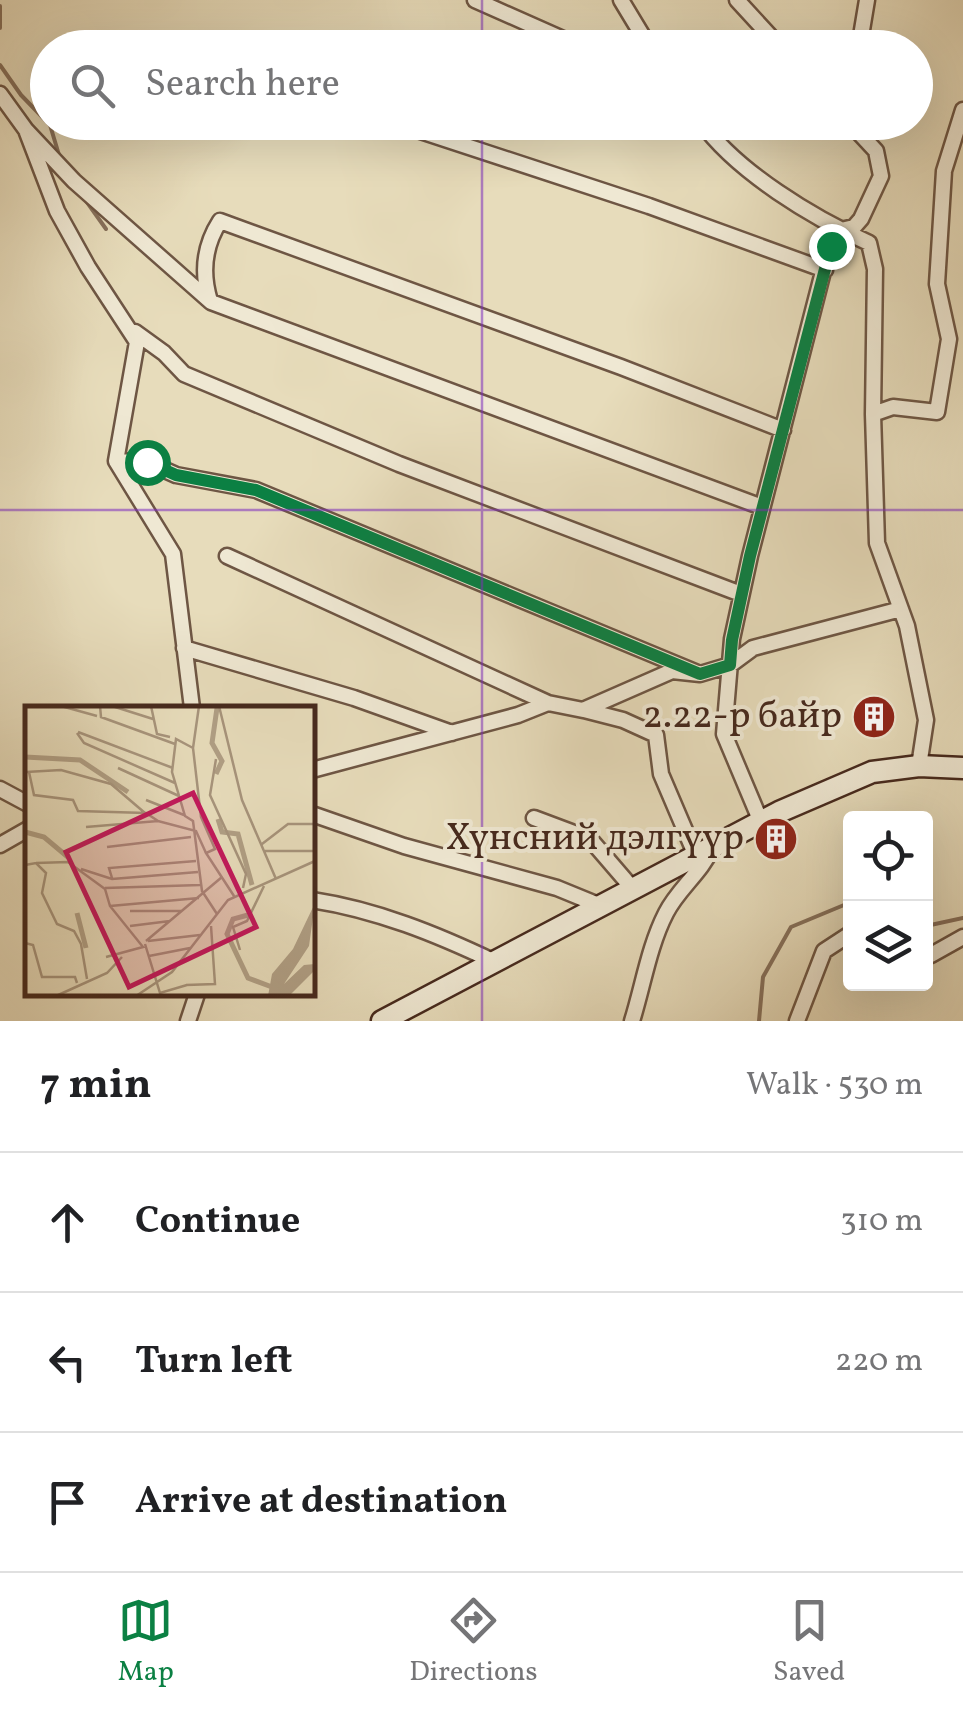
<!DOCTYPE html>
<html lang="en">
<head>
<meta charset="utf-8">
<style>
	:root { --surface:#fff; --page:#f6f6f6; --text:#202124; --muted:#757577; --line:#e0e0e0; --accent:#0b8043 }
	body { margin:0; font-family:Vollkorn,serif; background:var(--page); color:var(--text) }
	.controls { position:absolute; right:30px; bottom:30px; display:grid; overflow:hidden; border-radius:10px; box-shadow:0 10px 40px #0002 }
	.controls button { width:90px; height:90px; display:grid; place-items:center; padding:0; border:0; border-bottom:2px solid var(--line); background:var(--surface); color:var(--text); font:50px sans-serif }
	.stop { position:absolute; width:30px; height:30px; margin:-22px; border:8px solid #0b8043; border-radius:50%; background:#fff }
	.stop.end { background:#0b8043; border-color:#fff; box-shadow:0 2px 10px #0008 }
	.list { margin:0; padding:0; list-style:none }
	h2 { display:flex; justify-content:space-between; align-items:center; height:130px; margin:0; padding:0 40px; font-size:42px }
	h2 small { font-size:32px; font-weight:400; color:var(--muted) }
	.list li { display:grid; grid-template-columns:65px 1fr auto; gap:30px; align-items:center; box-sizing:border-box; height:140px; padding:0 40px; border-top:2px solid var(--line) }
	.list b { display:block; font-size:38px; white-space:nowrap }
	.list em { font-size:32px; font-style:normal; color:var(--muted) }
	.icon { flex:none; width:55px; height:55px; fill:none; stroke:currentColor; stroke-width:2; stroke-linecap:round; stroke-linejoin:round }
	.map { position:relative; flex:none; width:963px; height:1021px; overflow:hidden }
	.search { position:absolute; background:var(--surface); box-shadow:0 10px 40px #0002; left:30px; right:30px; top:30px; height:110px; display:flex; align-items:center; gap:25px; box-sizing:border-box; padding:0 35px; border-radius:55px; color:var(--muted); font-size:38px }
	.sheet { height:550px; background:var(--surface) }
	nav { display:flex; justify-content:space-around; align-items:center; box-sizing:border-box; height:140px; border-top:2px solid var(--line); background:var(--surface); font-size:28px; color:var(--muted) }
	nav a { display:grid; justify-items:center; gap:5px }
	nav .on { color:var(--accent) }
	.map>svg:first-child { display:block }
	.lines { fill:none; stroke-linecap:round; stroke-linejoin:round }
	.stream { stroke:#86705b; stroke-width:4 }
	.street-casing { stroke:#6e5644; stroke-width:19 }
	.secondary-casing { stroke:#46291d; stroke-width:25 }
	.street { stroke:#efe8d3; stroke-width:14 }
	.secondary { stroke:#efe8d3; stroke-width:20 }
	.route { stroke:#0b8043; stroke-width:12 }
	.grid { fill:none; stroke:#7b2cbf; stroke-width:2.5; stroke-opacity:0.55 }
	.labels { text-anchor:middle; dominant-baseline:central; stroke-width:8; stroke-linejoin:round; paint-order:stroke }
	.poi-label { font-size:38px; fill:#46291d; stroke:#efe8d3; text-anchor:end }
	.inset-river { fill:none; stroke:#b09f85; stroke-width:5 }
	.inset-road { fill:none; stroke:#a7947c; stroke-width:2.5 }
	.view { fill:#c2185b; fill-opacity:0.15; stroke:#c2185b; stroke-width:5 }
	.inset-edge { fill:none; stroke:#46291d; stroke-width:5 }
</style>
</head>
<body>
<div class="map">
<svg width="963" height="1021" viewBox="0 0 963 1021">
	<rect width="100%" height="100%" fill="#e7dcbb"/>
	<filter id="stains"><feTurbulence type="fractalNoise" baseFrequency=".002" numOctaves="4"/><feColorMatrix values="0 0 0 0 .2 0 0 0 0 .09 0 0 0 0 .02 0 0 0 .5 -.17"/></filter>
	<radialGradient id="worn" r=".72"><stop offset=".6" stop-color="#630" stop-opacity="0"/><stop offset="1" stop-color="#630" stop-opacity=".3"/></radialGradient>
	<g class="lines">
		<!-- stream -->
		<path class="stream" d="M 0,6 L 0,28
			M 0,65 L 21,95 L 50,125 L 59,155
			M 84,198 L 106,229
			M 926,926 L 963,918
			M 759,1021 L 763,977 L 791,927 L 844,905 L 850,908"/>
		<!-- street casing -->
		<g class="street-casing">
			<path id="street" d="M 475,0 L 583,48
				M 621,0 L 650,48
				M 737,0 L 781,48
				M 859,48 L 867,0
				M 0,94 L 26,130 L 57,211 L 88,267 L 137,342 L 116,461 L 173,554 L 192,708
				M 393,122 L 649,206 L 825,270
				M 701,122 C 737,172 813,218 869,243 L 875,269 L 873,414
				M 26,130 L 74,181 L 211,302 L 762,507
				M 210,301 C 201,272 204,246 220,221 L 621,367 L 783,430
				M 135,332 L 164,353 L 184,374 L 399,464 L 741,594
				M 116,461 L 147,462 L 176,475 L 256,490 L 700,674
				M 227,556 L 548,703
				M 184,648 L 354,698 L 452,733
				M 584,710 L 623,720 L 656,735 L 661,774 L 696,856
				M 919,766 L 926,720 L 907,626 L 877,543 L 873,414 L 893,407 L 937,412 L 949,339 L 937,284 L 944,171 L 963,110
				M 312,770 L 518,715 L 548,703 L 583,710 L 672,671 L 700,674 L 730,665 L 753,648 L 901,609
				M 0,789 L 28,804
				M 312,814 L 404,846 L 557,888 L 601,906
				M 534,818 L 590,839 L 633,889
				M 761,822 L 724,734 L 732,639 L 750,556 L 825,264 L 841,230 L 854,227 L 861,219 L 881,176 L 876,151 L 849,122
				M 0,845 L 28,829
				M 312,900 C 377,910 436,934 495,962
				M 926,953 L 931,955 L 963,937
				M 188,1021 L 197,994
				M 632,1021 C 643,986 649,946 666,913 C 678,889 701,873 712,848
				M 797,1021 L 824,951 L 850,934"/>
		</g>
		<!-- secondary casing -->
		<g class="secondary-casing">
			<path id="secondary" d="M 382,1021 L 779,812 L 872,772 L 919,766 L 963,768"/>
		</g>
		<!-- street -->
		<use href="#street" class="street"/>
		<!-- secondary -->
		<use href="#secondary" class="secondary"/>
	</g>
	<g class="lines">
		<!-- route -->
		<path class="route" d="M 147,462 L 176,475 L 256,490 L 700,674 L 730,665 L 732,640 L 750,556 L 831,246"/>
	</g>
	<!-- grid -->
	<path class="grid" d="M 482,0 L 482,48M 482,122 L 482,1021M 0,510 L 963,510"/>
	<!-- icons -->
	<defs>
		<g id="building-disc" transform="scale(2.25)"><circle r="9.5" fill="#8f2418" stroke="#efe8d3"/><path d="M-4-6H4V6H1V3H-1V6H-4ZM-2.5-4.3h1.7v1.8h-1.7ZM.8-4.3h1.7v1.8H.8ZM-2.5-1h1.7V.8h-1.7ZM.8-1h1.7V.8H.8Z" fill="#fff"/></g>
	</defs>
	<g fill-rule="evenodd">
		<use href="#building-disc" x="874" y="717"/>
		<use href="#building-disc" x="776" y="839"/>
	</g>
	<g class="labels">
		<!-- poi labels -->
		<g class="poi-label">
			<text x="842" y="717">2.22-р байр</text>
			<text x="744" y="839">Хүнсний дэлгүүр</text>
		</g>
	</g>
	<!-- overview -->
	<g transform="translate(25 706)">
		<rect width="290" height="290" fill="#e7dcbb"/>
		<path d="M 290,197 L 284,240 L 259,278 L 279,259 L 290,258 L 290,264 L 264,290 L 243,290 L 247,268 L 268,243 Z" fill="#b09f85"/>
		<path class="inset-river" d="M 0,51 L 55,54 L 103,86M 191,68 L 197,55 L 187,37 L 192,2M 193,113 L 197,126 L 213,128 L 227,179M 0,126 L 19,131 L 44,152M 52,207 L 61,242M 223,209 L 208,213 L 202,228 L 223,272 L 247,281"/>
		<path class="inset-road" d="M 36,0 L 72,10M 75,0 L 76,11 L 150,38M 87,0 L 128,13M 126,0 L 132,28 L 145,31M 174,0 L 168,42 L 176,111 L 190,143 L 181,147 L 209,190M 194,0 L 217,94 L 251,173M 53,26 L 148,62M 52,27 L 59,37 L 150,77M 168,42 L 151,33 L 147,66 L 160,110 L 168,115 L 177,185 L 192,208M 191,53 L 185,89 L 221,168 L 218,182M 93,62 L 154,90M 1,66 L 36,64 L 86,78 L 120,107M 4,66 L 9,89 L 48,94 L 53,105 L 121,107 L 133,115M 121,94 L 159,109M 61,121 L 133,115 L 171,125 L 181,147M 237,138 L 263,118 L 290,118M 82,141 L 166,131M 240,145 L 290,145M 11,157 L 43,156 L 80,183 L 85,200 L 118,241 L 81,251M 0,159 L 11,157 L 21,167 L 17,187 L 32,218 L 49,225 L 56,238 L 62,273M 56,163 L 87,173 L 173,166M 87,172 L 84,162 L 171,155M 80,182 L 175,179M 85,200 L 174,192M 105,205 L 156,205M 105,220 L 145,215M 121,235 L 197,171M 123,235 L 175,229M 0,237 L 8,239 L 17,271 L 50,271 L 52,277M 120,238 L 135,287 L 162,279M 215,244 L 208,221 L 222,215 L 239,180M 124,250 L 165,242M 161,279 L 190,278 L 186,220M 31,290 L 82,267 L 97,251M 111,290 L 147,266 L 203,194 L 290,155"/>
		<path class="view" d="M 168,87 L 231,221 L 104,281 L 41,146 Z"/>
		<rect width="290" height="290" class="inset-edge"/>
	</g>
	<rect width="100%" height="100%" filter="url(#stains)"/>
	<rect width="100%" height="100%" fill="url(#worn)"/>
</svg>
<div class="controls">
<button><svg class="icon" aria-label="locate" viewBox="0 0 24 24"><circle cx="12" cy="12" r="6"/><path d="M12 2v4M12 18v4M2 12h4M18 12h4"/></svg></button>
<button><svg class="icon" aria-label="layers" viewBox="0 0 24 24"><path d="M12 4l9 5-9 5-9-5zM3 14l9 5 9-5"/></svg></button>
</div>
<div class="stop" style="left:147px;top:462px"></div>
<div class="stop end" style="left:831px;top:246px"></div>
<div class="search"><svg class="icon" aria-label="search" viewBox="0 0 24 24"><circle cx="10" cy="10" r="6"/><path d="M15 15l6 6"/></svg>Search here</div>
</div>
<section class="sheet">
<h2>7 min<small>Walk · 530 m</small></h2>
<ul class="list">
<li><svg class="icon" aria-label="ahead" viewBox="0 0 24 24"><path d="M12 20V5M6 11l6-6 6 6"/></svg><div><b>Continue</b></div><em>310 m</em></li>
<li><svg class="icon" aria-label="left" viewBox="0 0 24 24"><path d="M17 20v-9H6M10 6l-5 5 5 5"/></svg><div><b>Turn left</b></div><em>220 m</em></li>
<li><svg class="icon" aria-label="arrive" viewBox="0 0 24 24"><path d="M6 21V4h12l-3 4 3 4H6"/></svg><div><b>Arrive at destination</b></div></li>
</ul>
</section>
<nav>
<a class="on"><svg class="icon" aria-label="map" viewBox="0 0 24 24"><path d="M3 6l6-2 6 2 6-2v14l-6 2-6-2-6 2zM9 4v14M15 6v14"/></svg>Map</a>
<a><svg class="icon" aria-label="directions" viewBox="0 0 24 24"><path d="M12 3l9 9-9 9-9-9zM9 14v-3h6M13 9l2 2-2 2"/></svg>Directions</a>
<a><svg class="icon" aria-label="saved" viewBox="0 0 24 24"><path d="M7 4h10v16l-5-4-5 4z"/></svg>Saved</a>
</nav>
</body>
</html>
